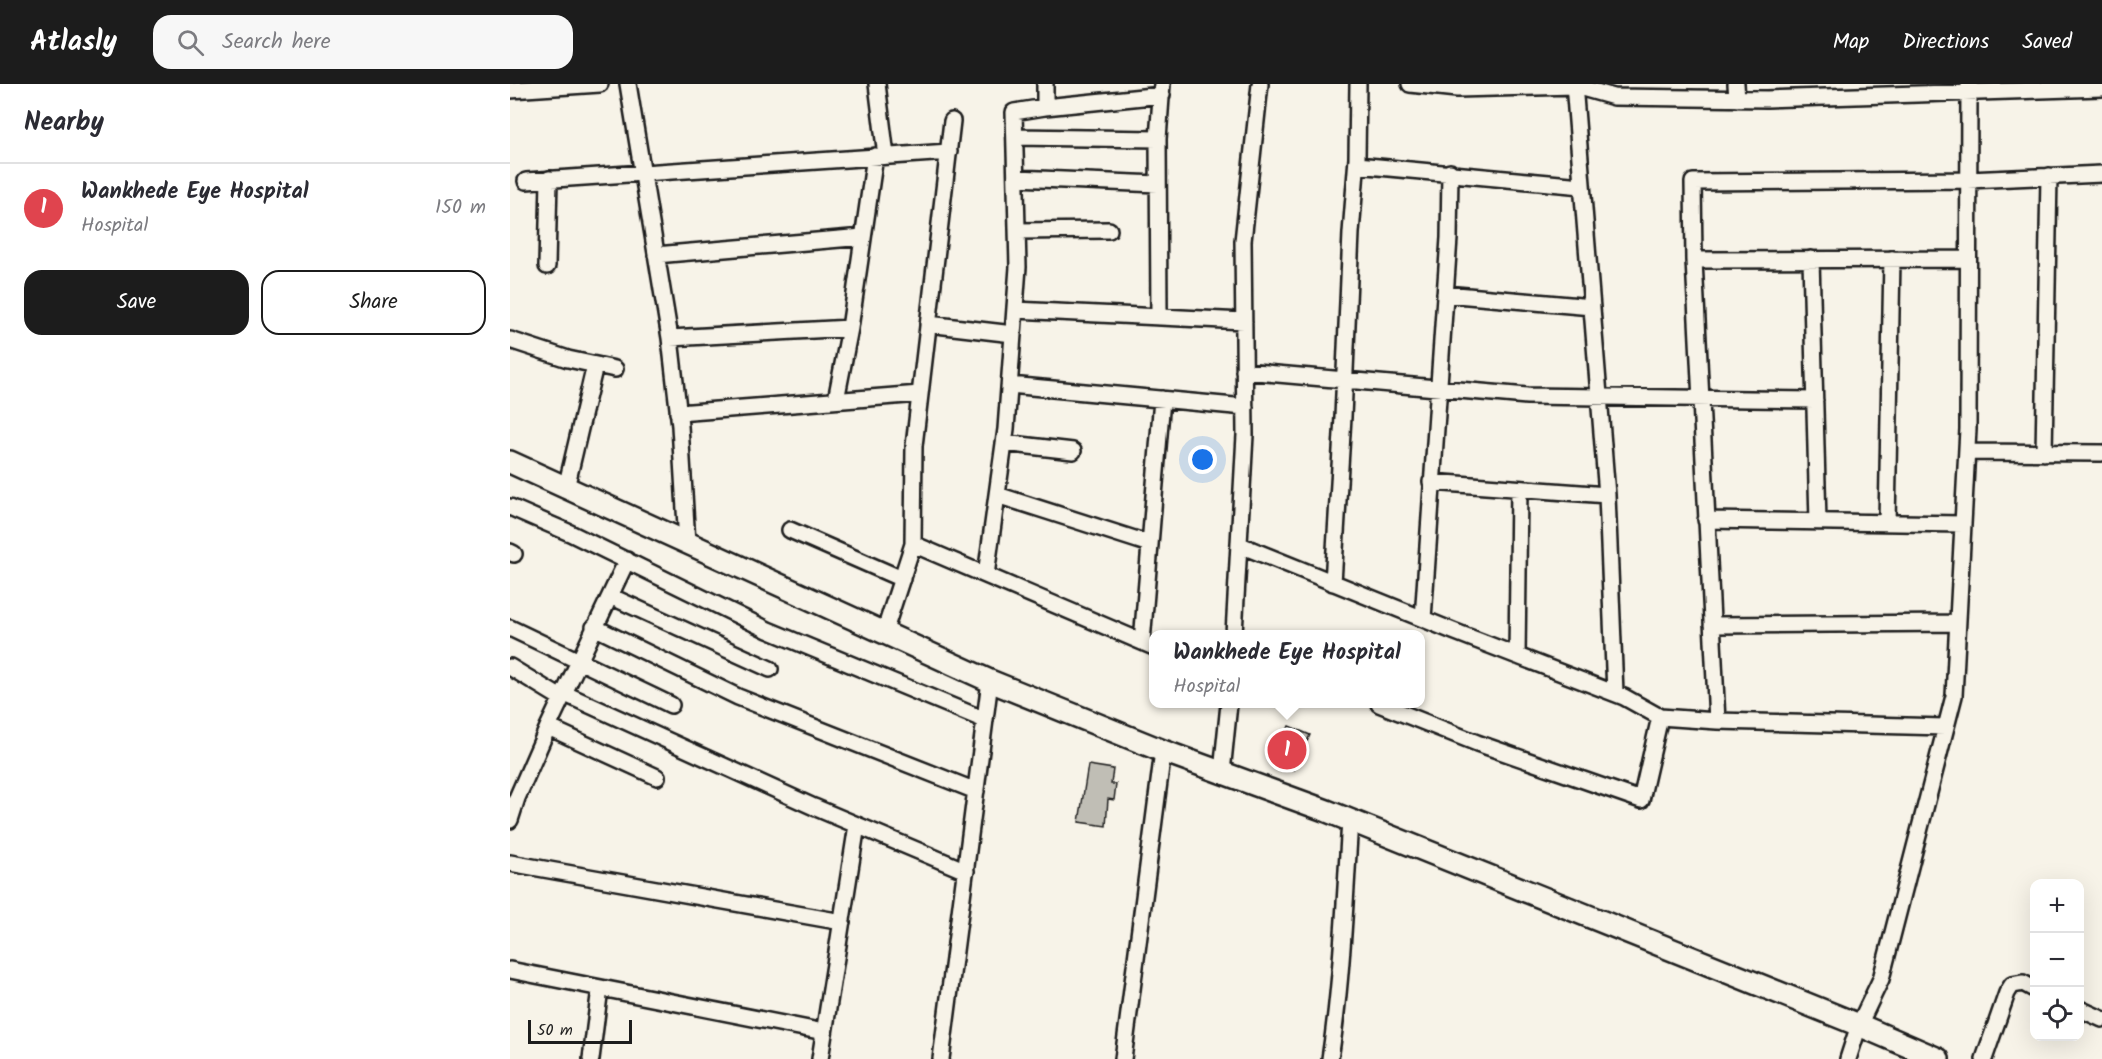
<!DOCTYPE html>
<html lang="en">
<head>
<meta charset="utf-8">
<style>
	:root { --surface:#fff; --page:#f7f7f7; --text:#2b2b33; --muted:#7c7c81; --line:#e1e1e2; --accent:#1c1c1c }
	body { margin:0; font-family:Kalam,sans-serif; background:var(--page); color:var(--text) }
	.controls { position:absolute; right:18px; bottom:18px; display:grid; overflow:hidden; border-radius:12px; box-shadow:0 6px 24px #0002 }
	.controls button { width:54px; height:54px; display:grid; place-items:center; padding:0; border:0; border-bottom:2px solid var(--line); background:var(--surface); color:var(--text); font:30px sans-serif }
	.scale { position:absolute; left:18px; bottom:15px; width:104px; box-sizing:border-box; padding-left:6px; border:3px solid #1c1c1c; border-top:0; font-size:16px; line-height:21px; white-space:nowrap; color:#1c1c1c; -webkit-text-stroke:4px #f7f3e8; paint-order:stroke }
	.you { position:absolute; left:693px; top:376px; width:21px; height:21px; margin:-15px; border:4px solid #fff; border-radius:50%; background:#1a73e8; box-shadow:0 0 0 9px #1a73e833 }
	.badge { display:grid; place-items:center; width:39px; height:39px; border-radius:50%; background:var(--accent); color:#fff; font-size:20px; font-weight:700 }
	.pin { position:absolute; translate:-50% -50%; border:3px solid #fff; box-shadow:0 2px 6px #0006 }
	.popup { position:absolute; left:639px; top:546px; width:276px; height:78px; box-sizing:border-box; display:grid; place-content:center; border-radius:12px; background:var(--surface); filter:drop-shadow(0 2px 4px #0005); font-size:20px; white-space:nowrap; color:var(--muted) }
	.popup b { font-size:22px; color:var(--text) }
	.popup::after { content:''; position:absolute; left:50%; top:100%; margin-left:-12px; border:12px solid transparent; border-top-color:var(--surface) }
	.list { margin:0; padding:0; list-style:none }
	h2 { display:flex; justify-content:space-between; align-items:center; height:78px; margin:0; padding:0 24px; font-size:26px }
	h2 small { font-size:20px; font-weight:400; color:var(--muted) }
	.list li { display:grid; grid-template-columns:39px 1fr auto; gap:18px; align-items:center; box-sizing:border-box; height:90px; padding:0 24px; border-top:2px solid var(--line) }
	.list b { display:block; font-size:22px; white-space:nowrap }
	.list p { margin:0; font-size:20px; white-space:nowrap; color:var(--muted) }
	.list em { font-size:20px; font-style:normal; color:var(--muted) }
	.actions { display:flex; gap:12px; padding:18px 24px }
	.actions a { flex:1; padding:14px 0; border:2px solid var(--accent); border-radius:18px; text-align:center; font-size:21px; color:var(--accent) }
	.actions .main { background:var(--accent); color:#fff }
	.icon { flex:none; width:33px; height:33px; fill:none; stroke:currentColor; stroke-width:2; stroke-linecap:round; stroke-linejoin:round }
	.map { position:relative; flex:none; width:1592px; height:975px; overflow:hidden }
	header { display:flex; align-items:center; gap:36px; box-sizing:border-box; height:84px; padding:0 30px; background:var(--accent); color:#fff }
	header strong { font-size:28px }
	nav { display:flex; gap:33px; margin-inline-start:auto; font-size:21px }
	.search { width:420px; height:54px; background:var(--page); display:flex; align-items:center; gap:15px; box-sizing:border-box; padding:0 21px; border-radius:18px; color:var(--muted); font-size:22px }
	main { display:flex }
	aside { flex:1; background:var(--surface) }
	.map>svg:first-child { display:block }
	.building { fill:#c0beb5; stroke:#1c1c1c; stroke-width:1.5 }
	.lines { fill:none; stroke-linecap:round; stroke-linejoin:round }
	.street-casing { stroke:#1c1c1c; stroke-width:20 }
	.secondary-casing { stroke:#1c1c1c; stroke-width:26 }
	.street { stroke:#f7f3e8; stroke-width:15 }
	.secondary { stroke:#f7f3e8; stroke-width:21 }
</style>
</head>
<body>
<header>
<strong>Atlasly</strong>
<div class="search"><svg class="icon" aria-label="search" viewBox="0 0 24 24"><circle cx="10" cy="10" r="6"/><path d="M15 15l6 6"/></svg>Search here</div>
<nav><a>Map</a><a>Directions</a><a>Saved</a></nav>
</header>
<main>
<aside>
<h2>Nearby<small></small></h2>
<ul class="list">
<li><span class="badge" style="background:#e0444e">1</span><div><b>Wankhede Eye Hospital</b><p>Hospital</p></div><em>150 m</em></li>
</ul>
<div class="actions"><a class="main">Save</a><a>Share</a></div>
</aside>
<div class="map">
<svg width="1592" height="975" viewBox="0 0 1592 975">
	<rect width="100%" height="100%" fill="#f7f3e8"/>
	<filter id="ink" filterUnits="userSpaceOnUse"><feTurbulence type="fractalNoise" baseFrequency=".0167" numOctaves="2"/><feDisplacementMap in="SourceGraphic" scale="12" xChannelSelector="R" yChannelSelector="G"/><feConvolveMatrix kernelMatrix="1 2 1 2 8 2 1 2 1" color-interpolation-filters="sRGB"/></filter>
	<g filter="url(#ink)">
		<!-- building -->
		<path class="building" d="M 779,642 L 800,651 L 784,686 L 764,677 Z
			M 578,681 L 603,685 L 601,700 L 606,700 L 604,716 L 598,715 L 596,742 L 569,738 Z"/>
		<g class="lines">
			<!-- street casing -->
			<g class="street-casing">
				<path id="street" d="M 118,0 L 160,254 L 170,342 L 177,459
					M 367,0 L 376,72
					M 900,0 L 947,5 L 1065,2 L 1104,13 L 1257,15 L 1592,4
					M 1064,0 L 1097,411 L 1105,609
					M 1226,0 L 1227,15
					M 0,6 L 90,0
					M 535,23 L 652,11
					M 505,53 L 648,55
					M 847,81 L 1072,102
					M 506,94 L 648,100
					M 16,97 L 439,68
					M 508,147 L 599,146
					M 146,171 L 353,153
					M 1301,175 L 1308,438
					M 1184,176 L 1458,175
					M 37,182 L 39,95
					M 935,210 L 1082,223
					M 505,226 L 734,237
					M 649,233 L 648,55 L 652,0
					M 418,240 L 503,250
					M 160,254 L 340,244
					M 0,256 L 58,275 L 105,285
					M 734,287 L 1017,312 L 1305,316
					M 500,301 L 735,323
					M 326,316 L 340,244 L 365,72
					M 168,329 L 410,310
					M 494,359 L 563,367
					M 1457,368 L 1592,369
					M 1534,369 L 1539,92
					M 921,398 L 1097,411
					M 56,404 L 85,281
					M 487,411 L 640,460
					M 0,423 L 60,449 L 258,546 L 475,636
					M 1196,436 L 1453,440
					M 1377,439 L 1382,175
					M 280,446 L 392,495
					M 403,460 L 644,563
					M 730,461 L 943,547 L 1114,613 L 1150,633 L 1207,637 L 1435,643
					M 0,468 L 4,470
					M 476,491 L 496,345 L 508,183 L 504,28 L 535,23 L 535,0
					M 823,499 L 833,333 L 841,149 L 847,74 L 848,0
					M 100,512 L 260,585
					M 913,535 L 939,154 L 940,88
					M 1202,541 L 1446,539
					M 84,543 L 228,613 L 466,707
					M 0,544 L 161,621
					M 374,549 L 403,460 L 404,362 L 442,37
					M 724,550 L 735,351 L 733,157 L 750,0
					M 632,558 L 652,315
					M 1007,572 L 1009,405
					M 0,583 L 51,614
					M 53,609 L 304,723 L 456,787
					M 869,620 L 967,659 L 1131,716 L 1150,633
					M 1207,637 L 1184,176 L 1183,98 L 1458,96 L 1592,90
					M 38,643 L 147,693
					M 712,688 L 719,620
					M 0,736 L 7,714 L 38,643 L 117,476
					M 0,779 L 332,838
					M 0,886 L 314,948
					M 1570,925 L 1592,935
					M 81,975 L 90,904
					M 310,975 L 347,741
					M 431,975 L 480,597
					M 613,975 L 653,667
					M 820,975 C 832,896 835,816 840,736
					M 1338,975 L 1349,941 L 1371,895 L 1444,612 L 1458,345 L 1459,0
					M 1474,975 L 1497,909 L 1502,901 L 1513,899 L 1524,905"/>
			</g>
			<!-- secondary casing -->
			<g class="secondary-casing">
				<path id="secondary" d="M 0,378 L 480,597 L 653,667 L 817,727 L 1349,941 L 1428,975"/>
			</g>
			<!-- street -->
			<use href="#street" class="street"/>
			<!-- secondary -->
			<use href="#secondary" class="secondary"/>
		</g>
	</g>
</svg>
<div class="controls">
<button>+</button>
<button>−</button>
<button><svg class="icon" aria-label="locate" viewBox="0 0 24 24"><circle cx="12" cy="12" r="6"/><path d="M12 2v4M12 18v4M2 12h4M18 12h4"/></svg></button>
</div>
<div class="scale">50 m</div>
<div class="you"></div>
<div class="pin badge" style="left:777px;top:666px;background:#e0444e">1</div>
<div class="popup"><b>Wankhede Eye Hospital</b>Hospital</div>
</div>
</main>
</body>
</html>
